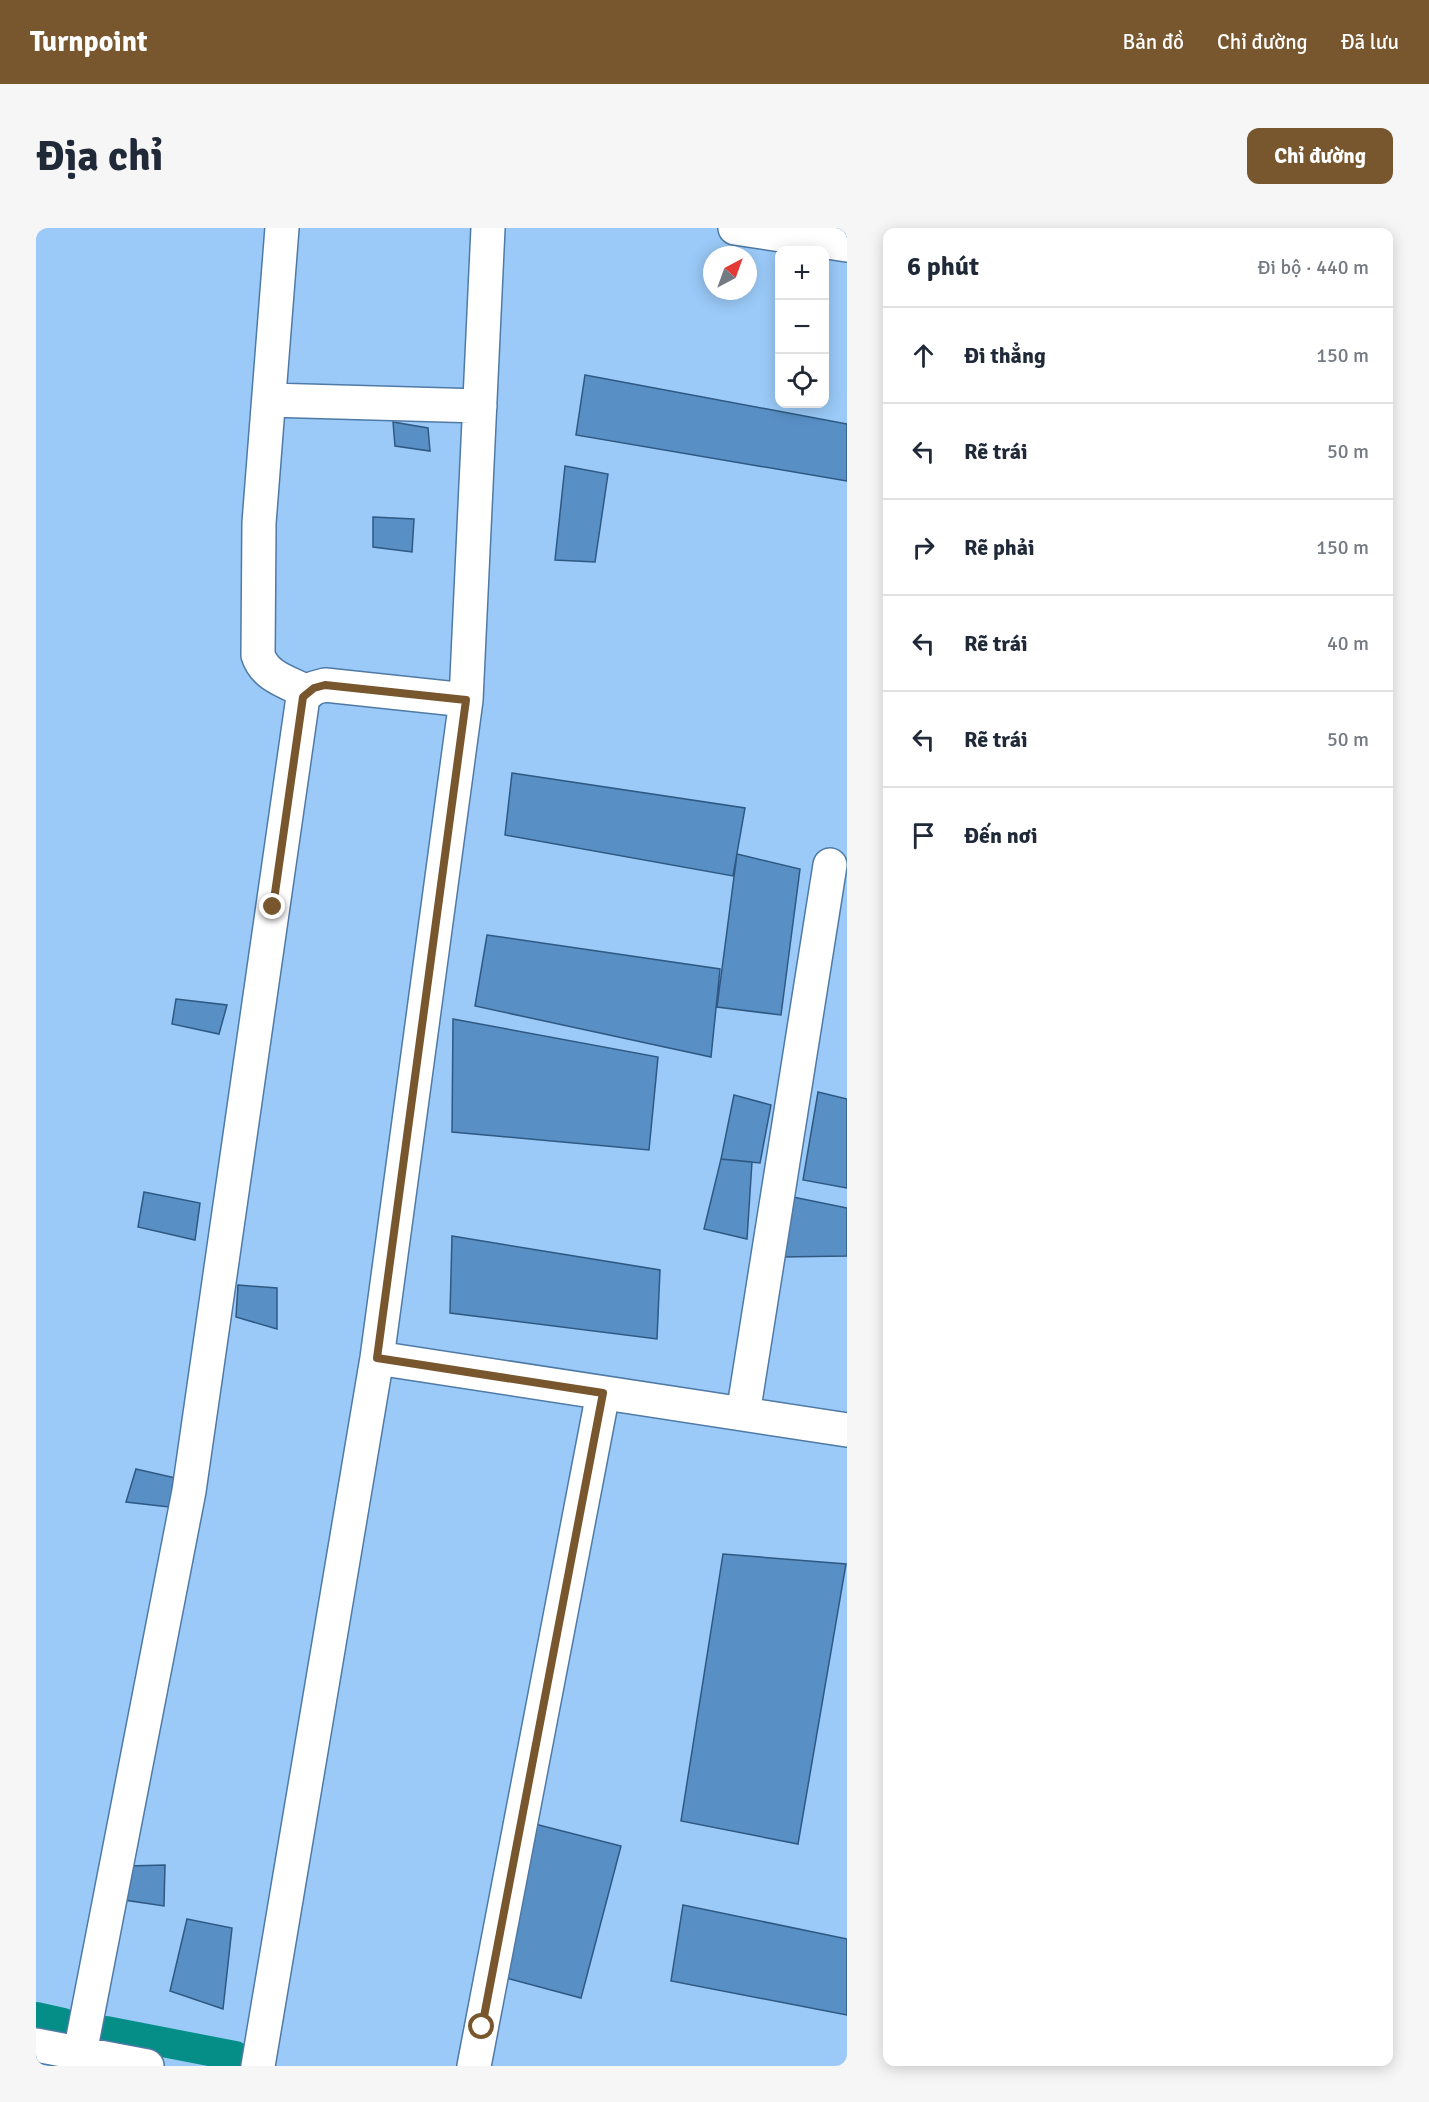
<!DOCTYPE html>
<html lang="vi">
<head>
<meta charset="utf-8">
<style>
	:root { --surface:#fff; --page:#f6f6f7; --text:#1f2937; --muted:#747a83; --line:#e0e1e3; --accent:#78562e }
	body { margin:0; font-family:Signika,sans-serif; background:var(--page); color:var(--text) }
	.controls { position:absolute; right:18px; top:18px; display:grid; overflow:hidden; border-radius:12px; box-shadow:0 3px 15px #0003 }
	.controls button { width:54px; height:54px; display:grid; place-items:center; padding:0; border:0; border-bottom:2px solid var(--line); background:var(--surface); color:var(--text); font:30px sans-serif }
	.compass { position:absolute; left:667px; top:18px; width:54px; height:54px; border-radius:50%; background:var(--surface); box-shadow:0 3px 15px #0003; rotate:41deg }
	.stop { position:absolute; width:18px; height:18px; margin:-14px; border:4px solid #78562e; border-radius:50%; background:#fff }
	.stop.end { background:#78562e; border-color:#fff; box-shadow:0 2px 6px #0008 }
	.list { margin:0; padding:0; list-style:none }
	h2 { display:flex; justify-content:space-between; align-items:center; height:78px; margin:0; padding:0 24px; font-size:26px }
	h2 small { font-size:20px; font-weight:400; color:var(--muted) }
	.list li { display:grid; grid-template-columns:39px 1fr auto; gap:18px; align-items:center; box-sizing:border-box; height:96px; padding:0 24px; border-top:2px solid var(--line) }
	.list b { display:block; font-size:22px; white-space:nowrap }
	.list em { font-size:20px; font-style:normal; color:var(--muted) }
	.icon { flex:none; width:33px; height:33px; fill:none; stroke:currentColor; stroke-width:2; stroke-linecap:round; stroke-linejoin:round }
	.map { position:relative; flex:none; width:811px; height:1838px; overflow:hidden; border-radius:12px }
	header { display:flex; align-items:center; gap:36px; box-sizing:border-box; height:84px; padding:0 30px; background:var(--accent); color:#fff }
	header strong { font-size:28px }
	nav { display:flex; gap:33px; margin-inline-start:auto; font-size:21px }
	.intro { display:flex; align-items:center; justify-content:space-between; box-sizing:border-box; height:144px; padding:0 36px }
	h1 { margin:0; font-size:42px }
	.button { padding:15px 27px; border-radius:12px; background:var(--accent); color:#fff; font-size:21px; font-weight:700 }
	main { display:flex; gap:36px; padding:0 36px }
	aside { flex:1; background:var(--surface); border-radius:12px; box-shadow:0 3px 15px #0003 }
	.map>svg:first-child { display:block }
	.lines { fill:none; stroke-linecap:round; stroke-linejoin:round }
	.canal { stroke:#058e87; stroke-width:30 }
	.building { fill:#588fc5; stroke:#2f5982; stroke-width:1.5 }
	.street-casing { stroke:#4f7aa5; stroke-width:36 }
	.street { stroke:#fff; stroke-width:33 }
	.route { stroke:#78562e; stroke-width:8 }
</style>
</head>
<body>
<header>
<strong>Turnpoint</strong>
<nav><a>Bản đồ</a><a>Chỉ đường</a><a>Đã lưu</a></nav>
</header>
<div class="intro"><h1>Địa chỉ</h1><a class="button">Chỉ đường</a></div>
<main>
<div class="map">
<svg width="811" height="1838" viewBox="0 0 811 1838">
	<rect width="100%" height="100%" fill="#9bcaf8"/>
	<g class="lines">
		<!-- canal -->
		<path class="canal" d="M 0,1789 L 27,1795
			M 70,1803 L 199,1828"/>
	</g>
	<!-- building -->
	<path class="building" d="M 549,147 L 811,196 L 811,253 L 540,207 Z
		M 357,194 L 392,200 L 394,223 L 359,218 Z
		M 529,238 L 572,246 L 559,334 L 519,332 Z
		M 337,289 L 378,291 L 376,324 L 337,319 Z
		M 476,545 L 709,580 L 697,648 L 469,607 Z
		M 701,626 L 764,641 L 745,787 L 681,779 Z
		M 451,707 L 684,741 L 675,829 L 439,778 Z
		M 140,771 L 191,777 L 183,806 L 136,796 Z
		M 417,791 L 622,829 L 613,922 L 416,904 Z
		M 782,864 L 811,871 L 811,960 L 767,952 Z
		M 698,867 L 735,877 L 724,935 L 685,931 Z
		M 685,931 L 716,934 L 711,1011 L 668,1001 Z
		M 108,964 L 164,975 L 159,1012 L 102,999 Z
		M 757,969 L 811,980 L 811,1028 L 745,1029 Z
		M 416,1008 L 624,1042 L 621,1111 L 414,1085 Z
		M 202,1057 L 241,1060 L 241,1101 L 200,1089 Z
		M 100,1241 L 144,1251 L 133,1279 L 90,1274 Z
		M 687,1326 L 810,1336 L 762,1616 L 645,1593 Z
		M 499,1596 L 585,1618 L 545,1770 L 459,1747 Z
		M 129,1637 L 128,1678 L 88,1672 L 90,1638 Z
		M 647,1677 L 811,1711 L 811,1787 L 635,1753 Z
		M 151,1691 L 196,1700 L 187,1781 L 134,1763 Z"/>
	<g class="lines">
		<!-- street casing -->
		<g class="street-casing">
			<path id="street" d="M 246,0 L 223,295 L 222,427 C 229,449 252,454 271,464
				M 699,0 L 811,17
				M 233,172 L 444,178
				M 341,1130 L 811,1202
				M 707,1186 L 794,637
				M 0,1817 L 111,1838
				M 44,1825 L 153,1263 L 267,469 L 278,460 L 289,457 L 430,472
				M 222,1838 L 341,1130 L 430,472 L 452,0
				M 438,1838 L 567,1165"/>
		</g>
		<!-- street -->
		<use href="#street" class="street"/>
	</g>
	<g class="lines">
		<!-- route -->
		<path class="route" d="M 237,679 L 267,469 L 278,460 L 289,457 L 430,472 L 341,1130 L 567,1165 L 446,1799"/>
	</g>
</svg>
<div class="controls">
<button>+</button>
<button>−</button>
<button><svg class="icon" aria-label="locate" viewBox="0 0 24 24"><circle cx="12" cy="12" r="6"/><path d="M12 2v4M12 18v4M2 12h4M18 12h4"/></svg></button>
</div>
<svg class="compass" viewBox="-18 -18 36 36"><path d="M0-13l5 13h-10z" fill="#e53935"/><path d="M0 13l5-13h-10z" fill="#747a83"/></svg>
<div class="stop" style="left:446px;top:1799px"></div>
<div class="stop end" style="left:237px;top:679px"></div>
</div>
<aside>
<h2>6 phút<small>Đi bộ · 440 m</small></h2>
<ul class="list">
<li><svg class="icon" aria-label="ahead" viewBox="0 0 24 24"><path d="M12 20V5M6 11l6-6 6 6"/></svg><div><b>Đi thẳng</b></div><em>150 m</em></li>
<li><svg class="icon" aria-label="left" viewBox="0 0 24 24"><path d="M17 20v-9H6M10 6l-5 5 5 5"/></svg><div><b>Rẽ trái</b></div><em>50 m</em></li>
<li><svg class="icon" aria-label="right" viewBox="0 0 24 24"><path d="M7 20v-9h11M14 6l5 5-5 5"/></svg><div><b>Rẽ phải</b></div><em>150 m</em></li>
<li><svg class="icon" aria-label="left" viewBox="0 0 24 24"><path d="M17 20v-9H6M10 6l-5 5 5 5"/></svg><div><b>Rẽ trái</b></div><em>40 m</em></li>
<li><svg class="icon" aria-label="left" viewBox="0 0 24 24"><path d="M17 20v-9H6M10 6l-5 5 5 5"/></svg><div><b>Rẽ trái</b></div><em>50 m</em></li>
<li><svg class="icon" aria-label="arrive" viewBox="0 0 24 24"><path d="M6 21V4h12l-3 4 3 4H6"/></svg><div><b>Đến nơi</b></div></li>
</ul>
</aside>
</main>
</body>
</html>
